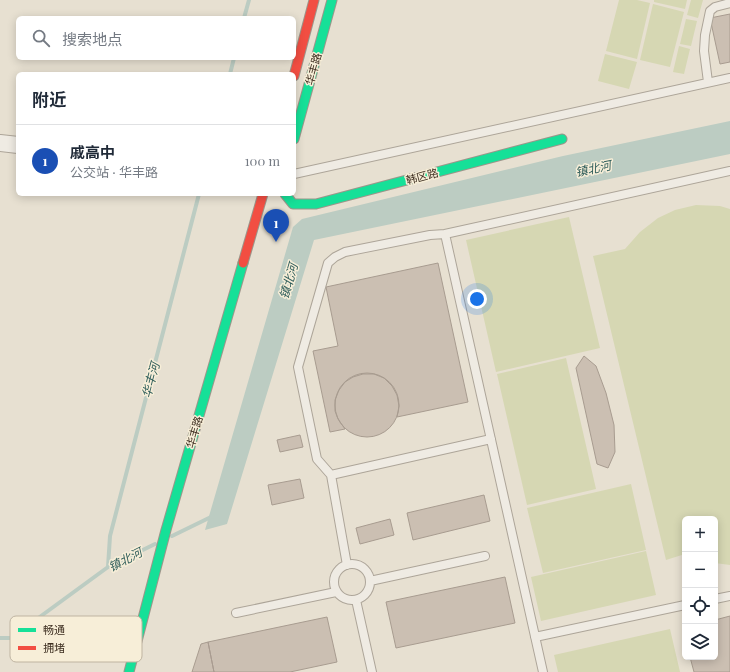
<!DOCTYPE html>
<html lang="zh">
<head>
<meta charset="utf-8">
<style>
	:root { --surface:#fff; --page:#f6f6f7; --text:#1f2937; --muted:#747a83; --line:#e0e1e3; --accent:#786c5e }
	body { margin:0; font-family:"Playfair Display","Noto Sans SC",serif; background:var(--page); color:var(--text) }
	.controls { position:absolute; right:12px; bottom:12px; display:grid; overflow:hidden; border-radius:6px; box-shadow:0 2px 10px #0003 }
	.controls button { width:36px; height:36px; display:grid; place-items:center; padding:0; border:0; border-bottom:1px solid var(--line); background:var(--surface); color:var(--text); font:20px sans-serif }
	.you { position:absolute; left:477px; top:299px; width:14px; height:14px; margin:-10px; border:3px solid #fff; border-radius:50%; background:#1a73e8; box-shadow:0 0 0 6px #1a73e833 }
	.badge { display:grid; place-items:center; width:26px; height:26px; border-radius:50%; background:var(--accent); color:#fff; font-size:13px; font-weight:700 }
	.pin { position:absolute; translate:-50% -33px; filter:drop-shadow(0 1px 2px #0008) }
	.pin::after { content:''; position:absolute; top:21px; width:14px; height:12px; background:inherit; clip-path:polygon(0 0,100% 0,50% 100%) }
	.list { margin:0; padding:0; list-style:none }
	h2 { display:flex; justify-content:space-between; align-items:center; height:52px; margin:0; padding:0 16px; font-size:17px }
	h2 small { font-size:13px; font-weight:400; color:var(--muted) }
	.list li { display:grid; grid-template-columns:26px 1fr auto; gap:12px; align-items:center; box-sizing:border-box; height:72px; padding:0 16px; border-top:1px solid var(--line) }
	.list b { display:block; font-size:15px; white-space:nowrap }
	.list p { margin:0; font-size:13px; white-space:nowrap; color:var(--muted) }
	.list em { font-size:13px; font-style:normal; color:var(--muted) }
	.icon { flex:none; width:22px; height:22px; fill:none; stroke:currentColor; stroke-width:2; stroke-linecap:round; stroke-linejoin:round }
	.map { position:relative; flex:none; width:730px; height:672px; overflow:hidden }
	.search { position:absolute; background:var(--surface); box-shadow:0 2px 10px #0003; left:16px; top:16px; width:280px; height:44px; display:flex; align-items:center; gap:10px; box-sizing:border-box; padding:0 14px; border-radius:6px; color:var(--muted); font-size:15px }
	.panel { position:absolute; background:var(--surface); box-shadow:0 2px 10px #0003; left:16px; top:72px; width:280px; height:124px; border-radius:6px }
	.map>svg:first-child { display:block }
	.pitch { fill:#d6d7b3 }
	.water { fill:#bcccc2 }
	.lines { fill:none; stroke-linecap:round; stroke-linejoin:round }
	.stream { stroke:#bcccc2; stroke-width:4 }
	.building { fill:#cbbfb2; stroke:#a89c90 }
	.lane-casing { stroke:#ada599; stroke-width:10 }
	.street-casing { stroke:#ada599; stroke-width:18 }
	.fast-casing { stroke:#9c958a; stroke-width:11 }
	.jam-casing { stroke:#9c958a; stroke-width:11 }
	.lane { stroke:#efebe3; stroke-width:8 }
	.street { stroke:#efebe3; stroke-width:16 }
	.fast { stroke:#16e098; stroke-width:9 }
	.jam { stroke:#f24e42; stroke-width:9 }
	.labels { text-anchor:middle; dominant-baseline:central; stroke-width:3; stroke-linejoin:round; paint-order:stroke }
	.street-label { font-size:11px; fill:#3d2e20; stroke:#f7eed8 }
	.water-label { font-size:12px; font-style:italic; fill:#2f5d5a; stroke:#f7eed8 }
	.key { fill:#f7eed8; stroke:#bfb4a1; stroke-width:1 }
	.key-label { font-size:11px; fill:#3d2e20 }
</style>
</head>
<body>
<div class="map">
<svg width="730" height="672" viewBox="0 0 730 672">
	<rect width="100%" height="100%" fill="#e7e0d1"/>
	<!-- pitch -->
	<path class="pitch" d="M 619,0 L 637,0 L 650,3 L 637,59 L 606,51 Z
		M 654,0 L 687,0 L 685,9 L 654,2 Z
		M 691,0 L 703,0 L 698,18 L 687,15 Z
		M 653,4 L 684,12 L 670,67 L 640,60 Z
		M 686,19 L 697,21 L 691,46 L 680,44 Z
		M 679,46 L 690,49 L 684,74 L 673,72 Z
		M 605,54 L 637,62 L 629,89 L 598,81 Z
		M 696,205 L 720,206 L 730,209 L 730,565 L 715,563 L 715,519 L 685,519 L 685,554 L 666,560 L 593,256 L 625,249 L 640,232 L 658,218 L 675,210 Z
		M 569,217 L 600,348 L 496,372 L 466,240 Z
		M 566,358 L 596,489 L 527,505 L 497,374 Z
		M 631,484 L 646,550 L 543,573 L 527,508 Z
		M 646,551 L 656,595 L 541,621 L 531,577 Z
		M 670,629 L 680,672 L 558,672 L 554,655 Z"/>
	<!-- water -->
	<path class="water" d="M 730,121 L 730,154 L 314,240 L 227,524 L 205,530 L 293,227 L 302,219 L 563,156 Z"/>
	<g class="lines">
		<!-- stream -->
		<path class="stream" d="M 244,18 L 249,0
			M 230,74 L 234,58
			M 172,536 L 213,516
			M 108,567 L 110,536 L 199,194
			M 0,638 L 11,638 L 108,567 L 155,544"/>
	</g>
	<!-- building -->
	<path class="building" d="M 730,14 L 730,62 L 720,64 L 710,18 Z
		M 438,263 L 468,402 L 397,417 L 399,406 L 397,395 L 392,386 L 384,378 L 374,374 L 363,374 L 353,377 L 345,382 L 339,390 L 335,400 L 335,411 L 338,419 L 345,429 L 330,432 L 313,351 L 338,346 L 326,287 Z
		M 584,356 L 596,366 L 606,393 L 614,425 L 615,452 L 608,468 L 597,464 L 576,368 Z
		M335 405a32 32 0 1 1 64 0a32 32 0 1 1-64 0Z
		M 300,435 L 303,447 L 280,452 L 277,440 Z
		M 300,479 L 304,498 L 272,505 L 268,485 Z
		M 484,495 L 490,521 L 413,540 L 407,513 Z
		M 390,519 L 394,535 L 360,544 L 356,528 Z
		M 505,577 L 515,623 L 396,648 L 386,602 Z
		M 730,616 L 730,672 L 694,672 L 690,657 L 715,657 L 715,620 Z
		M 327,617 L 337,662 L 290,672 L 214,672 L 208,642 Z
		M 208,642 L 214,672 L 192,672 L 201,644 Z"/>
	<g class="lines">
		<!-- lane casing -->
		<g class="lane-casing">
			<path id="lane" d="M 708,82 L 704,51 L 705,35 L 710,11 L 715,7 L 730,3
				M 294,174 L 730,78
				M 445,234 L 543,672
				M 331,475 L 491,439
				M334 582a18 18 0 1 1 36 0a18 18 0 1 1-36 0Z
				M 347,565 L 331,475 L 317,459 L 298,367 L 328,263 L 335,257 L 345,252 L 430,235 L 445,234 L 730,171
				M 370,581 L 485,556
				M 715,599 L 730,596
				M 356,600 L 372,672
				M 236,613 L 336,592
				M 535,637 L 685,605"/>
		</g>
		<!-- street casing -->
		<g class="street-casing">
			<path id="street" d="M 0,143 L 18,145"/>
		</g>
		<!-- fast casing -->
		<g class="fast-casing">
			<path id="fast" d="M 294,139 L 332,0
				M 285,194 L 293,204 L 316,204 L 562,139
				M 129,672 L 166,530 L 243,263"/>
		</g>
		<!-- jam casing -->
		<g class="jam-casing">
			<path id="jam" d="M 294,76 L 314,0
				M 243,263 L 263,194"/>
		</g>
		<!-- lane -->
		<use href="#lane" class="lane"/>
		<!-- street -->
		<use href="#street" class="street"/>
		<!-- fast -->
		<use href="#fast" class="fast"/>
		<!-- jam -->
		<use href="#jam" class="jam"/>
	</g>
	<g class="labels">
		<!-- street labels -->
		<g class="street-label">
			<text transform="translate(313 69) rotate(-75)">华丰路</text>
			<text transform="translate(422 176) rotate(-15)">韩区路</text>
			<text transform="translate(194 432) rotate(-74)">华丰路</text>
		</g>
		<!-- water labels -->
		<g class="water-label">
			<text transform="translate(593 168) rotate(-12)">镇北河</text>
			<text transform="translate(288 281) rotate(-74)">镇北河</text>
			<text transform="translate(150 380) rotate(-75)">华丰河</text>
			<text transform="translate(125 559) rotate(-27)">镇北河</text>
		</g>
	</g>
	<!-- legend -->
	<rect x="10" y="616" width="132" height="46" rx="6" class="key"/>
	<rect x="18" y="628" width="18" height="4" fill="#16e098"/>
	<rect x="18" y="646" width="18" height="4" fill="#f24e42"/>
	<g class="key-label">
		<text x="43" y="634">畅通</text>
		<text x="43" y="652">拥堵</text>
	</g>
</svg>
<div class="controls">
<button>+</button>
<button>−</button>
<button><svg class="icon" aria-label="locate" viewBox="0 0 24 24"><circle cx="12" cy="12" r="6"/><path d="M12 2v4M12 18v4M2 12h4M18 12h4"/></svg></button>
<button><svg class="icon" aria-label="layers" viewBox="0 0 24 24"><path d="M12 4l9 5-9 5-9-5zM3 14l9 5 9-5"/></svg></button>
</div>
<div class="you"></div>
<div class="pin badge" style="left:276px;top:242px;background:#1a4fb4">1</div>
<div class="search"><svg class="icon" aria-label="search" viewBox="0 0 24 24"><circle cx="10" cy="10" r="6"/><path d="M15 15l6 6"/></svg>搜索地点</div>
<section class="panel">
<h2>附近<small></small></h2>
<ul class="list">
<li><span class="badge" style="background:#1a4fb4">1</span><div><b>戚高中</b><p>公交站 · 华丰路</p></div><em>100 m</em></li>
</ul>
</section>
</div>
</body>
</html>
